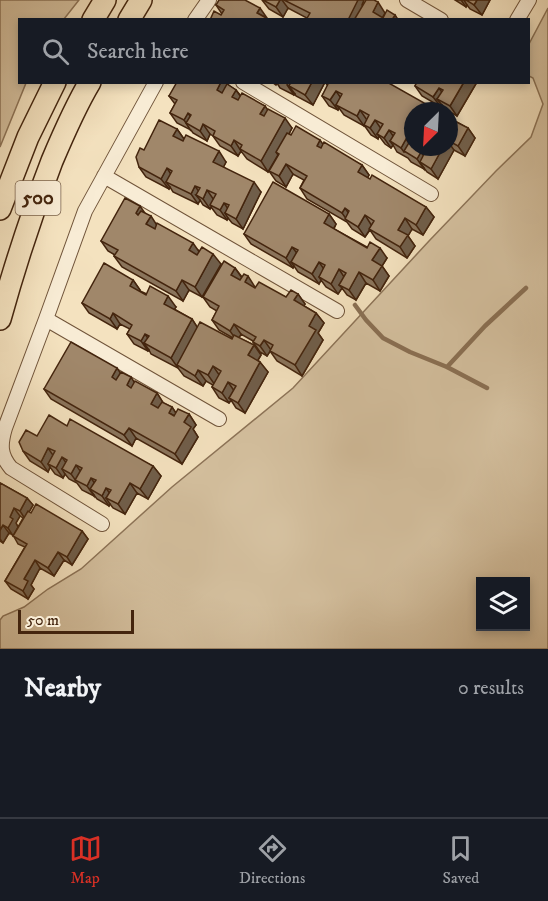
<!DOCTYPE html>
<html lang="en">
<head>
<meta charset="utf-8">
<style>
	:root { --surface:#171b24; --page:#242831; --text:#f1f3f6; --muted:#9ea1a6; --line:#363941; --accent:#d93025 }
	body { margin:0; font-family:"IM FELL DW Pica",serif; background:var(--page); color:var(--text) }
	.controls { position:absolute; right:18px; bottom:18px; display:grid; overflow:hidden; border-radius:0px; box-shadow:0 3px 9px #0003 }
	.controls button { width:54px; height:54px; display:grid; place-items:center; padding:0; border:0; border-bottom:2px solid var(--line); background:var(--surface); color:var(--text); font:30px sans-serif }
	.compass { position:absolute; left:404px; top:102px; width:54px; height:54px; border-radius:50%; background:var(--surface); box-shadow:0 3px 9px #0003; rotate:204deg }
	.scale { position:absolute; left:18px; bottom:15px; width:116px; box-sizing:border-box; padding-left:6px; border:3px solid #44250e; border-top:0; font-size:16px; line-height:21px; white-space:nowrap; color:#44250e; -webkit-text-stroke:4px #f8ecd5; paint-order:stroke }
	.list { margin:0; padding:0; list-style:none }
	h2 { display:flex; justify-content:space-between; align-items:center; height:78px; margin:0; padding:0 24px; font-size:26px }
	h2 small { font-size:20px; font-weight:400; color:var(--muted) }
	.icon { flex:none; width:33px; height:33px; fill:none; stroke:currentColor; stroke-width:2; stroke-linecap:round; stroke-linejoin:round }
	.map { position:relative; flex:none; width:548px; height:649px; overflow:hidden }
	.search { position:absolute; background:var(--surface); box-shadow:0 3px 9px #0003; left:18px; right:18px; top:18px; height:66px; display:flex; align-items:center; gap:15px; box-sizing:border-box; padding:0 21px; border-radius:0px; color:var(--muted); font-size:22px }
	.sheet { height:168px; background:var(--surface) }
	nav { display:flex; justify-content:space-around; align-items:center; box-sizing:border-box; height:84px; border-top:2px solid var(--line); background:var(--surface); font-size:16px; color:var(--muted) }
	nav a { display:grid; justify-items:center; gap:3px }
	nav .on { color:var(--accent) }
	.map>svg:first-child { display:block }
	.green { fill:#d6c2a1; stroke:#8d7458; stroke-width:1.5; fill-rule:evenodd }
	.lines { fill:none; stroke-linecap:round; stroke-linejoin:round }
	.stream { stroke:#8a7054; stroke-width:4.5 }
	.street-casing { stroke:#70543a; stroke-width:16 }
	.primary-casing { stroke:#44250e; stroke-width:24 }
	.street { stroke:#f8ecd5; stroke-width:14 }
	.primary { stroke:#f4e2bf; stroke-width:21 }
	.wall { fill:#8a745b; stroke:#44250e; stroke-width:1.5; fill-rule:evenodd }
	.shaded-wall { fill:#705e4a; stroke:#44250e; stroke-width:1.5 }
	.building { fill:#a0876a; stroke:#44250e; stroke-width:1.5 }
	.labels { text-anchor:middle; dominant-baseline:central; stroke-width:4.5; stroke-linejoin:round; paint-order:stroke }
	.shield { fill:#f8ecd5; stroke:#7a614a; stroke-width:1.5 }
	.shield-label { font-size:20px; font-weight:bold; fill:#44250e }
</style>
</head>
<body>
<div class="map">
<svg width="548" height="649" viewBox="0 0 548 649">
	<rect width="100%" height="100%" fill="#f4e2bf"/>
	<filter id="stains"><feTurbulence type="fractalNoise" baseFrequency=".00333" numOctaves="4"/><feColorMatrix values="0 0 0 0 .2 0 0 0 0 .09 0 0 0 0 .02 0 0 0 .5 -.17"/></filter>
	<radialGradient id="worn" r=".72"><stop offset=".6" stop-color="#630" stop-opacity="0"/><stop offset="1" stop-color="#630" stop-opacity=".3"/></radialGradient>
	<!-- green -->
	<path class="green" d="M 0,0 L 79,0 L 64,19 L 20,20 L 20,82 L 26,83 L 0,147 Z
		M 548,8 L 548,649 L 0,649 L 0,620 L 3,616 L 24,607 L 48,589 L 81,569 L 172,487 L 293,388 L 429,241 L 496,171 L 531,137 L 543,104 L 533,78 L 529,76 L 529,44 ZM 480,582 L 526,582 L 526,626 L 480,626 Z"/>
	<g class="lines">
		<!-- stream -->
		<path class="stream" d="M 355,305 L 366,320 L 383,338 L 410,352 L 447,367 L 487,388
			M 447,367 L 485,326 L 526,288"/>
		<!-- street casing -->
		<g class="street-casing">
			<path id="street" d="M 407,0 L 441,20
				M 195,20 L 209,0
				M 517,20 L 529,0
				M 243,82 L 431,194
				M 104,176 L 337,311
				M 46,319 L 219,419
				M 102,524 L 11,468 C 0,455 0,445 5,428 L 46,319 L 85,211 L 156,82"/>
		</g>
		<!-- primary casing -->
		<g class="primary-casing">
			<path id="primary" d="M 93,20 L 105,0
				M 129,20 L 141,0
				M 0,209 L 28,137 L 55,82
				M 0,319 C 15,265 32,213 52,161 C 63,135 75,107 90,82"/>
		</g>
		<!-- street -->
		<use href="#street" class="street"/>
		<!-- primary -->
		<use href="#primary" class="primary"/>
	</g>
	<!-- wall -->
	<path class="wall" d="M 262,0 L 364,0 L 362,5 L 362,6 L 385,13 L 382,18 L 395,15 L 398,20 L 306,20 L 307,18 L 288,8 L 283,17 L 269,9 Z
		M 455,0 L 490,0 L 482,15 L 470,9 L 467,5 L 466,7 Z
		M 216,5 L 267,18 L 221,15 L 222,14 Z
		M 272,82 L 325,82 L 313,105 L 296,96 L 295,94 L 294,95 L 280,88 L 277,83 L 276,85 Z
		M 325,82 L 387,82 L 413,111 L 449,147 L 449,118 L 468,128 L 475,138 L 465,156 L 454,150 L 438,179 L 427,172 L 424,168 L 424,169 L 411,162 L 408,158 L 397,152 L 393,145 L 391,148 L 385,144 L 379,136 L 378,139 L 371,135 L 364,125 L 364,126 L 344,115 L 339,108 L 338,110 L 329,106 L 322,96 L 328,86 Z
		M 417,82 L 477,82 L 457,116 L 445,109 L 442,105 L 441,107 L 422,96 L 415,86 Z
		M 228,85 L 236,90 L 241,96 L 265,106 L 267,110 L 292,128 L 289,134 L 323,144 L 362,165 L 369,175 L 367,178 L 426,207 L 434,217 L 423,235 L 412,229 L 408,236 L 415,246 L 407,258 L 376,239 L 370,230 L 365,237 L 352,229 L 347,222 L 307,199 L 300,188 L 304,180 L 293,174 L 286,187 L 276,181 L 269,171 L 278,155 L 268,172 L 247,159 L 241,151 L 238,156 L 220,146 L 213,136 L 210,134 L 207,141 L 193,133 L 191,130 L 177,123 L 170,113 L 175,104 L 169,96 Z
		M 177,129 L 184,139 L 226,162 L 223,167 L 261,192 L 243,229 L 232,223 L 228,218 L 227,220 L 217,215 L 211,207 L 210,209 L 203,205 L 200,200 L 198,204 L 173,192 L 170,187 L 169,189 L 146,177 L 139,167 L 144,150 Z
		M 144,213 L 157,225 L 221,264 L 202,297 L 189,290 L 183,301 L 122,267 L 114,256 L 115,255 L 108,251 L 101,241 Z
		M 329,214 L 336,224 L 334,229 L 387,258 L 382,266 L 389,276 L 380,291 L 366,283 L 356,300 L 347,295 L 342,288 L 338,294 L 326,287 L 321,280 L 319,284 L 298,272 L 294,266 L 293,268 L 251,244 L 244,234 Z
		M 235,268 L 242,277 L 255,287 L 255,288 L 286,297 L 298,294 L 305,304 L 304,306 L 316,313 L 324,323 L 318,333 L 323,340 L 302,376 L 277,361 L 270,351 L 267,356 L 260,352 L 253,342 L 253,341 L 241,334 L 239,338 L 254,345 L 261,355 L 258,360 L 268,372 L 245,413 L 236,408 L 231,400 L 229,403 L 219,398 L 212,387 L 213,385 L 206,381 L 203,386 L 184,376 L 178,368 L 151,354 L 149,350 L 148,351 L 134,344 L 127,334 L 130,329 L 120,324 L 117,329 L 89,313 L 82,303 L 133,280 L 140,290 L 140,291 L 176,307 L 174,309 L 192,319 L 197,327 L 232,339 L 233,338 L 219,330 L 212,320 L 217,311 L 210,307 L 203,297 Z
		M 121,373 L 134,382 L 157,393 L 163,403 L 172,407 L 176,413 L 189,414 L 196,425 L 193,429 L 198,437 L 182,464 L 136,438 L 132,446 L 51,399 L 44,389 Z
		M 67,426 L 153,466 L 161,476 L 148,499 L 137,493 L 125,514 L 113,508 L 110,504 L 109,506 L 97,499 L 94,495 L 94,496 L 82,490 L 77,483 L 69,479 L 65,474 L 63,478 L 55,474 L 50,467 L 48,472 L 30,461 L 23,451 L 37,436 Z
		M 0,483 L 27,498 L 33,505 L 29,512 L 82,531 L 88,539 L 72,565 L 64,560 L 54,576 L 40,568 L 31,585 L 34,589 L 28,599 L 11,589 L 5,581 L 25,547 L 18,544 L 13,535 L 9,533 L 3,543 L 0,541 ZM 20,516 L 23,518 L 18,527 L 16,523 Z"/>
	<!-- shaded-wall -->
	<path class="shaded-wall" d="M 280,0 L 282,0 L 288,8 L 283,17 L 276,7 Z
		M 355,0 L 364,0 L 362,5 L 365,10 L 360,20 L 348,20 Z
		M 461,0 L 464,0 L 467,5 L 466,7 Z
		M 477,0 L 490,0 L 482,15 L 474,5 Z
		M 378,2 L 385,13 L 381,20 L 373,12 Z
		M 260,8 L 267,18 L 257,13 Z
		M 395,15 L 398,20 L 392,20 Z
		M 221,82 L 226,82 L 231,88 L 224,100 L 217,90 Z
		M 288,82 L 296,82 L 289,86 L 295,94 L 294,95 L 287,85 Z
		M 312,82 L 325,82 L 313,105 L 305,95 Z
		M 464,82 L 477,82 L 457,116 L 450,106 Z
		M 439,88 L 446,98 L 437,99 L 442,105 L 441,107 L 433,97 Z
		M 236,90 L 243,100 L 239,107 L 232,97 Z
		M 336,91 L 343,101 L 336,105 L 339,108 L 338,110 L 330,100 Z
		M 426,104 L 431,111 L 423,111 Z
		M 265,106 L 272,116 L 267,124 L 260,114 Z
		M 360,110 L 367,120 L 364,126 L 357,116 Z
		M 188,113 L 195,123 L 186,123 L 191,131 L 184,120 Z
		M 285,118 L 292,128 L 278,154 L 276,152 L 278,155 L 268,172 L 261,161 Z
		M 375,120 L 382,130 L 377,134 L 379,136 L 378,139 L 370,128 Z
		M 203,124 L 210,134 L 207,141 L 200,131 Z
		M 468,128 L 475,138 L 465,156 L 458,146 Z
		M 177,129 L 184,139 L 180,146 L 173,136 Z
		M 389,130 L 396,140 L 390,141 L 393,145 L 391,148 L 384,138 Z
		M 406,139 L 413,149 L 404,152 L 401,148 Z
		M 234,140 L 241,151 L 238,156 L 231,146 Z
		M 320,140 L 327,150 L 324,156 L 317,146 Z
		M 449,143 L 454,150 L 438,179 L 431,169 L 443,147 L 449,147 Z
		M 219,151 L 226,162 L 221,172 L 213,162 Z
		M 421,152 L 428,162 L 420,162 L 424,168 L 424,169 L 417,159 Z
		M 286,164 L 293,174 L 286,187 L 279,176 Z
		M 362,165 L 369,175 L 365,182 L 358,172 Z
		M 167,168 L 174,179 L 166,182 L 170,187 L 169,189 L 161,179 Z
		M 254,182 L 261,192 L 243,229 L 236,219 Z
		M 195,186 L 202,196 L 196,195 L 200,200 L 198,204 L 191,194 Z
		M 207,190 L 214,200 L 210,209 L 203,199 Z
		M 224,203 L 231,213 L 225,213 L 228,218 L 227,220 L 220,210 Z
		M 140,206 L 147,216 L 143,224 L 136,213 Z
		M 426,207 L 434,217 L 423,235 L 416,225 Z
		M 345,208 L 352,218 L 347,220 L 342,213 Z
		M 329,214 L 336,224 L 331,233 L 324,223 Z
		M 365,215 L 372,226 L 365,237 L 358,227 Z
		M 151,216 L 158,227 L 154,234 L 146,224 Z
		M 405,218 L 412,229 L 408,236 L 415,246 L 407,258 L 400,247 L 398,230 Z
		M 193,243 L 200,253 L 196,261 L 189,250 Z
		M 292,247 L 300,257 L 291,262 L 294,266 L 293,268 L 286,258 Z
		M 380,248 L 387,258 L 382,266 L 389,276 L 380,291 L 373,280 L 372,260 Z
		M 213,254 L 221,264 L 202,297 L 195,287 Z
		M 319,262 L 326,272 L 319,277 L 321,280 L 319,284 L 312,274 Z
		M 235,268 L 242,278 L 238,285 L 231,275 Z
		M 339,269 L 346,280 L 339,285 L 342,288 L 338,294 L 331,284 Z
		M 359,272 L 366,283 L 356,300 L 349,290 Z
		M 248,276 L 255,287 L 252,293 L 245,282 Z
		M 133,280 L 140,290 L 137,296 L 130,286 Z
		M 182,280 L 189,290 L 183,301 L 176,291 Z
		M 298,294 L 305,304 L 301,310 L 294,300 Z
		M 168,296 L 176,307 L 171,314 L 164,304 Z
		M 113,313 L 120,324 L 117,329 L 110,319 Z
		M 316,313 L 324,323 L 318,333 L 323,340 L 302,376 L 295,365 L 309,326 Z
		M 192,319 L 199,330 L 177,365 L 178,368 L 171,358 Z
		M 234,324 L 241,334 L 237,341 L 230,331 Z
		M 145,334 L 152,344 L 144,343 L 149,350 L 148,351 L 141,341 Z
		M 264,340 L 271,350 L 267,356 L 260,346 Z
		M 254,345 L 261,355 L 255,365 L 248,355 Z
		M 260,362 L 268,372 L 245,413 L 238,403 Z
		M 213,366 L 220,376 L 215,385 L 208,375 Z
		M 117,368 L 124,378 L 119,388 L 112,377 Z
		M 198,370 L 206,381 L 203,386 L 195,376 Z
		M 131,377 L 138,388 L 134,395 L 127,385 Z
		M 228,382 L 235,392 L 229,398 L 231,400 L 229,403 L 222,393 Z
		M 157,393 L 164,404 L 158,414 L 151,404 Z
		M 172,407 L 179,418 L 169,413 Z
		M 189,414 L 196,425 L 193,429 L 198,437 L 182,464 L 175,454 L 184,422 Z
		M 129,428 L 136,438 L 132,446 L 124,435 Z
		M 48,448 L 55,458 L 48,464 L 50,467 L 48,472 L 41,462 Z
		M 62,457 L 69,467 L 62,469 L 65,474 L 63,478 L 56,468 Z
		M 76,465 L 83,475 L 76,481 L 71,474 Z
		M 153,466 L 161,476 L 148,499 L 140,489 Z
		M 91,478 L 98,488 L 90,489 L 94,495 L 94,496 L 87,486 Z
		M 130,483 L 137,493 L 125,514 L 118,504 Z
		M 106,488 L 113,498 L 106,498 L 110,504 L 109,506 L 102,496 Z
		M 27,498 L 33,505 L 25,519 L 20,511 Z
		M 14,508 L 20,516 L 16,523 L 18,527 L 13,536 L 8,528 L 10,517 Z
		M 3,525 L 9,533 L 3,543 L 0,539 L 0,530 Z
		M 82,531 L 88,539 L 72,565 L 67,557 Z
		M 58,552 L 64,560 L 54,576 L 48,568 Z
		M 35,560 L 40,568 L 31,585 L 34,589 L 28,599 L 23,591 L 24,579 Z"/>
	<!-- building -->
	<path class="building" d="M 219,0 L 245,0 L 260,8 L 257,13 L 270,20 L 210,20 L 214,11 L 221,15 L 224,10 L 216,5 Z
		M 263,0 L 280,0 L 276,7 Z
		M 284,0 L 358,0 L 348,20 L 306,20 L 310,13 Z
		M 366,0 L 374,0 L 378,2 L 373,12 L 383,18 L 387,10 L 395,15 L 392,20 L 354,20 Z
		M 466,0 L 477,0 L 474,5 Z
		M 177,82 L 221,82 L 217,90 L 222,93 L 227,84 L 236,90 L 232,97 L 238,100 L 242,93 L 265,106 L 260,114 L 264,116 L 268,109 L 285,118 L 261,161 L 240,149 L 242,145 L 234,140 L 231,146 L 213,136 L 215,131 L 203,124 L 200,131 L 186,123 L 191,115 L 188,113 L 184,120 L 170,113 L 177,100 L 169,96 Z
		M 291,82 L 312,82 L 305,95 L 289,86 Z
		M 329,82 L 387,82 L 426,104 L 423,111 L 413,111 L 413,147 L 443,147 L 431,169 L 420,162 L 424,154 L 421,152 L 417,159 L 404,151 L 410,141 L 406,139 L 401,148 L 390,141 L 395,133 L 389,130 L 384,138 L 377,134 L 383,124 L 375,120 L 370,128 L 364,125 L 369,115 L 360,110 L 357,116 L 336,105 L 342,94 L 336,91 L 330,100 L 322,96 Z
		M 417,82 L 464,82 L 450,106 L 437,99 L 443,90 L 439,88 L 433,97 L 415,86 Z
		M 449,118 L 468,128 L 458,146 L 449,141 Z
		M 159,120 L 177,129 L 173,136 L 183,141 L 186,135 L 219,151 L 213,162 L 254,182 L 236,219 L 225,213 L 229,205 L 224,203 L 220,210 L 210,205 L 216,194 L 207,190 L 203,199 L 196,195 L 200,188 L 195,186 L 191,194 L 166,182 L 172,171 L 167,168 L 161,179 L 139,167 L 136,157 L 140,148 L 144,150 Z
		M 296,126 L 320,140 L 317,146 L 321,148 L 324,142 L 362,165 L 358,172 L 370,179 L 372,175 L 426,207 L 416,225 L 405,218 L 398,230 L 408,235 L 400,247 L 369,229 L 374,221 L 365,215 L 358,227 L 345,219 L 349,211 L 345,208 L 342,213 L 300,188 L 307,176 L 286,164 L 279,176 L 269,171 L 279,154 L 276,152 L 287,133 L 291,135 Z
		M 273,182 L 329,214 L 324,223 L 367,248 L 370,242 L 380,248 L 372,260 L 382,266 L 373,280 L 359,272 L 349,290 L 339,285 L 346,273 L 339,269 L 331,284 L 319,277 L 325,265 L 319,262 L 312,274 L 291,262 L 298,250 L 292,247 L 286,258 L 244,234 Z
		M 125,198 L 140,206 L 136,213 L 138,215 L 141,211 L 151,216 L 146,224 L 155,229 L 157,223 L 193,243 L 189,250 L 197,255 L 202,247 L 213,254 L 195,287 L 182,280 L 176,291 L 114,256 L 118,250 L 101,241 Z
		M 224,261 L 235,268 L 231,275 L 240,280 L 244,274 L 248,276 L 245,282 L 255,288 L 259,282 L 286,297 L 291,290 L 298,294 L 294,300 L 316,313 L 309,326 L 316,330 L 295,365 L 270,351 L 273,345 L 264,340 L 260,346 L 253,342 L 256,337 L 234,324 L 230,331 L 212,320 L 219,306 L 203,297 Z
		M 104,263 L 133,280 L 130,286 L 146,295 L 150,286 L 168,296 L 164,304 L 192,319 L 171,358 L 144,343 L 149,336 L 145,334 L 141,341 L 127,334 L 132,325 L 113,313 L 110,319 L 82,303 Z
		M 200,322 L 232,339 L 234,335 L 254,345 L 248,355 L 260,362 L 238,403 L 229,398 L 236,386 L 228,382 L 222,393 L 212,387 L 221,371 L 213,366 L 208,375 L 198,370 L 195,376 L 177,365 Z
		M 71,342 L 117,368 L 112,377 L 116,380 L 121,372 L 131,377 L 127,385 L 131,388 L 135,381 L 157,393 L 151,404 L 158,408 L 162,402 L 172,407 L 169,413 L 174,416 L 178,409 L 189,414 L 184,422 L 191,427 L 175,454 L 129,428 L 124,435 L 44,389 Z
		M 49,415 L 67,426 L 70,419 L 153,466 L 140,489 L 130,483 L 118,504 L 106,498 L 111,490 L 106,488 L 102,496 L 90,489 L 96,480 L 91,478 L 87,486 L 75,480 L 82,468 L 76,465 L 71,474 L 62,469 L 67,460 L 62,457 L 56,468 L 48,464 L 55,451 L 48,448 L 41,462 L 23,451 L 19,442 L 26,430 L 37,436 Z
		M 0,483 L 27,498 L 20,511 L 14,508 L 10,517 L 13,519 L 8,528 L 3,525 L 0,530 Z
		M 36,504 L 82,531 L 67,557 L 58,552 L 48,568 L 35,560 L 24,579 L 28,581 L 23,591 L 5,581 L 27,544 L 13,536 L 28,511 L 31,513 Z"/>
	<g class="labels">
		<!-- shield labels -->
		<rect class="shield" x="15.5" y="181" width="45" height="34" rx="4.5"/>
		<g class="shield-label">
			<text x="38" y="198">500</text>
		</g>
	</g>
	<rect width="100%" height="100%" filter="url(#stains)"/>
	<rect width="100%" height="100%" fill="url(#worn)"/>
</svg>
<div class="controls">
<button><svg class="icon" aria-label="layers" viewBox="0 0 24 24"><path d="M12 4l9 5-9 5-9-5zM3 14l9 5 9-5"/></svg></button>
</div>
<svg class="compass" viewBox="-18 -18 36 36"><path d="M0-13l5 13h-10z" fill="#e53935"/><path d="M0 13l5-13h-10z" fill="#9ea1a6"/></svg>
<div class="scale">50 m</div>
<div class="search"><svg class="icon" aria-label="search" viewBox="0 0 24 24"><circle cx="10" cy="10" r="6"/><path d="M15 15l6 6"/></svg>Search here</div>
</div>
<section class="sheet">
<h2>Nearby<small>0 results</small></h2>
<ul class="list">
</ul>
</section>
<nav>
<a class="on"><svg class="icon" aria-label="map" viewBox="0 0 24 24"><path d="M3 6l6-2 6 2 6-2v14l-6 2-6-2-6 2zM9 4v14M15 6v14"/></svg>Map</a>
<a><svg class="icon" aria-label="directions" viewBox="0 0 24 24"><path d="M12 3l9 9-9 9-9-9zM9 14v-3h6M13 9l2 2-2 2"/></svg>Directions</a>
<a><svg class="icon" aria-label="saved" viewBox="0 0 24 24"><path d="M7 4h10v16l-5-4-5 4z"/></svg>Saved</a>
</nav>
</body>
</html>
